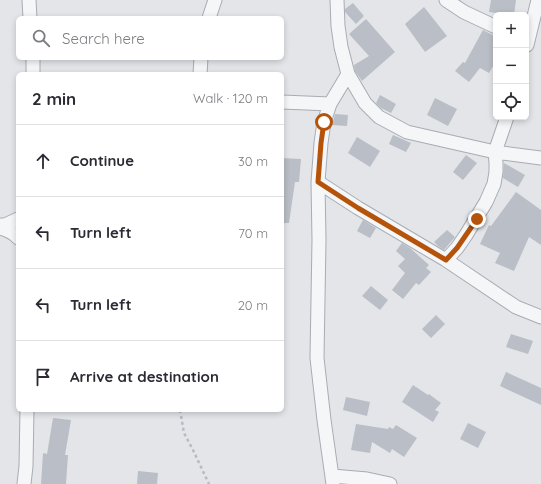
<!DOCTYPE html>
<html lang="en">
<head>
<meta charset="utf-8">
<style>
	:root { --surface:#fff; --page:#f7f7f7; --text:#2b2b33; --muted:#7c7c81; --line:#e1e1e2 }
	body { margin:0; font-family:Quicksand,sans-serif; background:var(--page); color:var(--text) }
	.controls { position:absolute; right:12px; top:12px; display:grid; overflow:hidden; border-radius:6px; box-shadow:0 2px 6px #0003 }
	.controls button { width:36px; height:36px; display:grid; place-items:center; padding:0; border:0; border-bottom:1px solid var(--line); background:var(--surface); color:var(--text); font:20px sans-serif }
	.stop { position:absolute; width:12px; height:12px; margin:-9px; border:3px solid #b45309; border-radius:50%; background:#fff }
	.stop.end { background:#b45309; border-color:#fff; box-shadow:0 1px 4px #0008 }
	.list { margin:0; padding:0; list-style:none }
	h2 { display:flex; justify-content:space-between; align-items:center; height:52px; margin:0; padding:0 16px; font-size:17px }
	h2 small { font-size:13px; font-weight:400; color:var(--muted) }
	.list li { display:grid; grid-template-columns:26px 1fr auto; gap:12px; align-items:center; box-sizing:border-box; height:72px; padding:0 16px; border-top:1px solid var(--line) }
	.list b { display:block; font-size:15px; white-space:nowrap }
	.list em { font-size:13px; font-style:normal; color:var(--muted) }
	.icon { flex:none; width:22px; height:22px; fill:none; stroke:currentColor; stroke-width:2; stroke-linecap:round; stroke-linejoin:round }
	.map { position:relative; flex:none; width:541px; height:484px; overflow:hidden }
	.search { position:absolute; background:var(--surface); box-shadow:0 2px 6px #0003; left:16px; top:16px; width:268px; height:44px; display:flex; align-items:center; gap:10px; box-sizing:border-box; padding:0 14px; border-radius:6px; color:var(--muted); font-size:15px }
	.panel { position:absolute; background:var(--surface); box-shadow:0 2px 6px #0003; left:16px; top:72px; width:268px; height:340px; border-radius:6px }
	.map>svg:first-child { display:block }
	.building { fill:#babec6 }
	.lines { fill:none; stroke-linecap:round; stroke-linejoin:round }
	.minor-casing { stroke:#a8acb3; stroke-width:15 }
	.path { stroke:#b9bbc1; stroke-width:2.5; stroke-dasharray:3 3; stroke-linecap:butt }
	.minor { stroke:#f5f6f8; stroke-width:13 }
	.route { stroke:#b45309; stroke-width:5 }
</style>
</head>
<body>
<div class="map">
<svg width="541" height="484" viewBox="0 0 541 484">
	<rect width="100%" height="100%" fill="#e3e5e9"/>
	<!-- building -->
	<path class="building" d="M 491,0 L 516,0 L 514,15 L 489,12 Z
		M 353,3 L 364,16 L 356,24 L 345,12 L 345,9 Z
		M 424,7 L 447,36 L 425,52 L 405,24 Z
		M 366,19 L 395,52 L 362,81 L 355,71 L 354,65 L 369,56 L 349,34 Z
		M 483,30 L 496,37 L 496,61 L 489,73 L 480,68 L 469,82 L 455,71 L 463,62 L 465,63 Z
		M 380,95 L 396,104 L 391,113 L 381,108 L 376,103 Z
		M 435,98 L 457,109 L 448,126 L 427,115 Z
		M 335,114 L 348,115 L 347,126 L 332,125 Z
		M 393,135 L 411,143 L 406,152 L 389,144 Z
		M 357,137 L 380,151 L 370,167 L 348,153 Z
		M 466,155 L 477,163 L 463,180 L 453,172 Z
		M 282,158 L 301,159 L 299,182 L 295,182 L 289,223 L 282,223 Z
		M 504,163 L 525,175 L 518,187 L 503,178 Z
		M 516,192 L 541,210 L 541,245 L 529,237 L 514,271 L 495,263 L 500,253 L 480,244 L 489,225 L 491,226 Z
		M 363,220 L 376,228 L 370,238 L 357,231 Z
		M 447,230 L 455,237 L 444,250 L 438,246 L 434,242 Z
		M 402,243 L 410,248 L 429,265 L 426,268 L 431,272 L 419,285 L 416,283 L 403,299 L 392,290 L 405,273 L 398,266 L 405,259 L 396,251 Z
		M 371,286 L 388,300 L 380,310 L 362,296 Z
		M 436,315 L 445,324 L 431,338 L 422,329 Z
		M 511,334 L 533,341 L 528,354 L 506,347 Z
		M 506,372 L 541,388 L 541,405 L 500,386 Z
		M 413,385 L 428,395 L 429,394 L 441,403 L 435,410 L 439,412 L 433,422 L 402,402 Z
		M 346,397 L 370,402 L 367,416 L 343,410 Z
		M 53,418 L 71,420 L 65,455 L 68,455 L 66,484 L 41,484 L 43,453 L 47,454 Z
		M 468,423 L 486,432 L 478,448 L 460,439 Z
		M 356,424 L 388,429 L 389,427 L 393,429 L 396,425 L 417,438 L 404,457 L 392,449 L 390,453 L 372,442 L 370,453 L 351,450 Z
		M 138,471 L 158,473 L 157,484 L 137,484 Z"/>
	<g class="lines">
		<!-- minor casing -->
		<g class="minor-casing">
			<path id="minor" d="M 29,0 L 30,18
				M 337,0 L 338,26 L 341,47 L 348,74 L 365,103 L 379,117 L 407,132 L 495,152 L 541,158
				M 446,0 L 464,12 L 496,27
				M 209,18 L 215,0
				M 527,45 L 538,0
				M 33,58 L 33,74
				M 200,74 L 201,58
				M 282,102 L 330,104
				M 507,117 L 495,152 L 496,163 L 496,172 L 494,184 L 486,202 L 466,235 L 457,248 L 446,260 L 516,307 L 541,317
				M 318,182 L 358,208 L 446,260
				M 0,225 L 5,225 L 18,219
				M 0,228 C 7,230 13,232 18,238
				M 332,476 L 367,479 L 390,484
				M 24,484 L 26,466 L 27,410
				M 333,484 L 324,420 L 317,358 L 319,240 L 318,182 L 321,143 L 324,122 L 330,104 L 348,74"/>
		</g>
		<!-- path -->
		<path class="path" d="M 180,410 L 184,433 L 193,450 L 209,484"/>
		<!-- minor -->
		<use href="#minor" class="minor"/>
	</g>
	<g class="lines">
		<!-- route -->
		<path class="route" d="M 324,122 L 321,143 L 318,182 L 358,208 L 446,260 L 457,248 L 477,219"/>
	</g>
</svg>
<div class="controls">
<button>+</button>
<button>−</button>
<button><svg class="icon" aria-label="locate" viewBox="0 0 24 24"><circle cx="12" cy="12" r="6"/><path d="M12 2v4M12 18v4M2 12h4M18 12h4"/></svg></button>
</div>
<div class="stop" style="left:324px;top:122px"></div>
<div class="stop end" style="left:477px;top:219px"></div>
<div class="search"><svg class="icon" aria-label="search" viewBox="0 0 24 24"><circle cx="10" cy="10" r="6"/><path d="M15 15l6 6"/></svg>Search here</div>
<section class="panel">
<h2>2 min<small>Walk · 120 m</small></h2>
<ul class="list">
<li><svg class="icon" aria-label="ahead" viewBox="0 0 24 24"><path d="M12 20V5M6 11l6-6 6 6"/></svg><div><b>Continue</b></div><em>30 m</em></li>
<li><svg class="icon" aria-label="left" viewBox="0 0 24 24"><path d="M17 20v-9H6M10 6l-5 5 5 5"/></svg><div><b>Turn left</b></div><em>70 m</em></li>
<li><svg class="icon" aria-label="left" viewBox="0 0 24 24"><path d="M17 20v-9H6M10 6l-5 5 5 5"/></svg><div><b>Turn left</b></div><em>20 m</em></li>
<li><svg class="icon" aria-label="arrive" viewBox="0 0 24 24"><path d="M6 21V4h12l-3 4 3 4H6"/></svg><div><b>Arrive at destination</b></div></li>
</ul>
</section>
</div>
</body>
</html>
